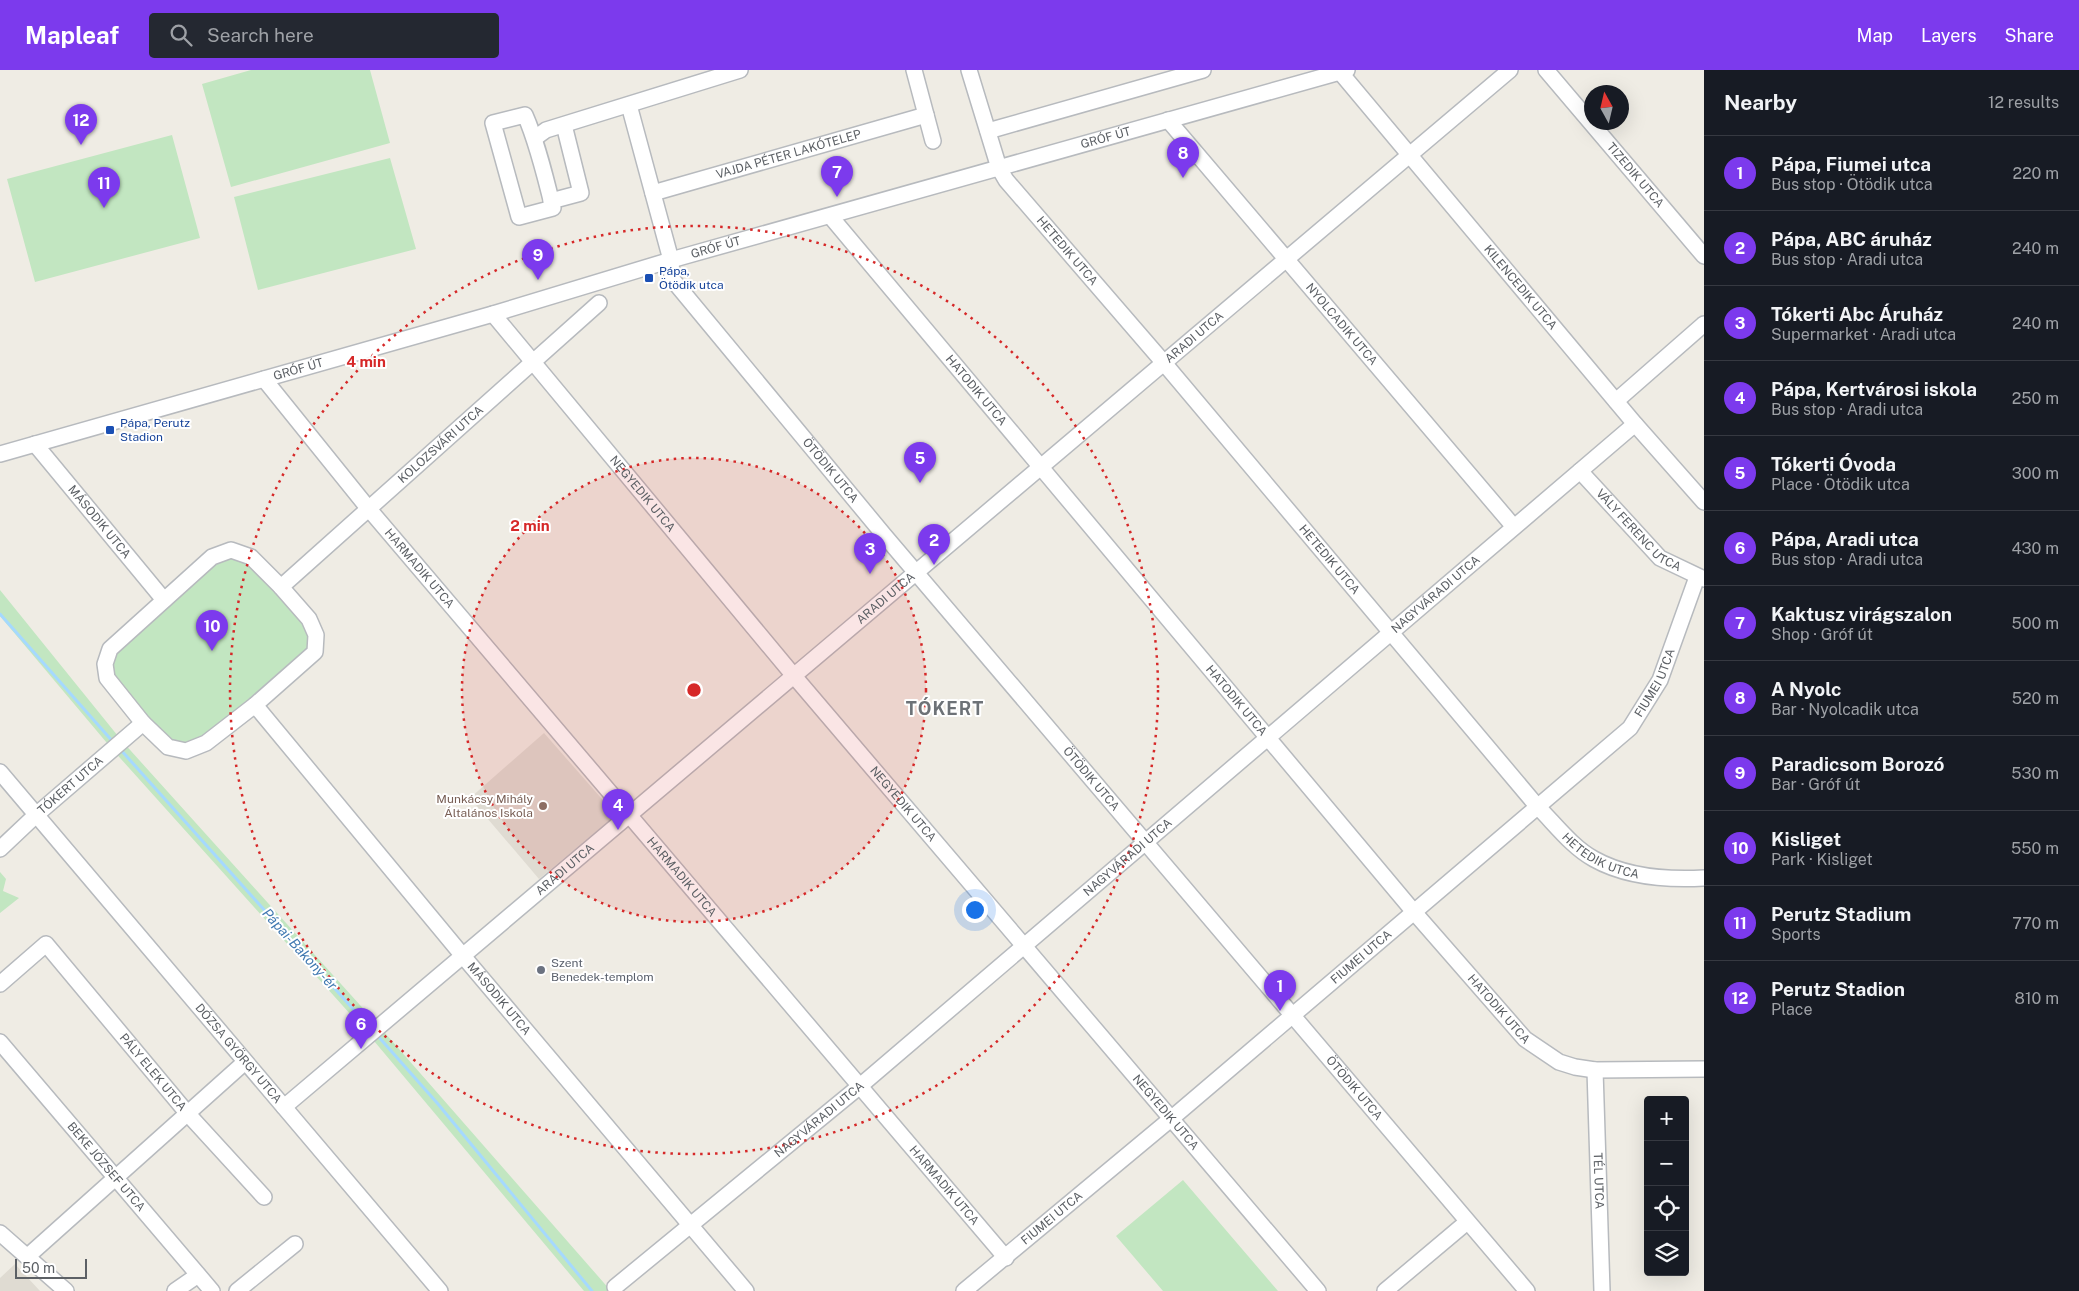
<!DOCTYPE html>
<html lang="en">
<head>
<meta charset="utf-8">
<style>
	:root { --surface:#171b24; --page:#242831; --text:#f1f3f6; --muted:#9ea1a6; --line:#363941; --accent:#7c3aed }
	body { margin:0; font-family:"Public Sans",sans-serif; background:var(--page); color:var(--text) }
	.controls { position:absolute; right:15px; bottom:15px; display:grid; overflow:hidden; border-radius:5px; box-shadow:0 5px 20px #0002 }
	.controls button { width:45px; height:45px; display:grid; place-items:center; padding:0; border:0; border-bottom:1px solid var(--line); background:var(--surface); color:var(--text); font:25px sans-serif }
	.compass { position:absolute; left:1584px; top:15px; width:45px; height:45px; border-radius:50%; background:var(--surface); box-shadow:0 5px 20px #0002; rotate:352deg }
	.scale { position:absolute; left:15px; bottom:12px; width:72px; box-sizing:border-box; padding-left:5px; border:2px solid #5c6065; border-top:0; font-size:14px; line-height:18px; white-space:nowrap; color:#5c6065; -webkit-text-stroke:4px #fff; paint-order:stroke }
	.you { position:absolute; left:974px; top:839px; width:18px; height:18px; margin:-12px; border:4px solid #fff; border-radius:50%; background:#1a73e8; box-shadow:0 0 0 8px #1a73e833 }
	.badge { display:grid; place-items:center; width:32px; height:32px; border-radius:50%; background:var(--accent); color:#fff; font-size:16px; font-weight:700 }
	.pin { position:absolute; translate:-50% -41px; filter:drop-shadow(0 1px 2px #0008) }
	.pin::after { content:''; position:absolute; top:26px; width:18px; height:15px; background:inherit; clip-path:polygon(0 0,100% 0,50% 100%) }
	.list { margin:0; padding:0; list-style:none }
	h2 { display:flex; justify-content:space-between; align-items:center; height:65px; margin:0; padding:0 20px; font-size:21px }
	h2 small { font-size:16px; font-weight:400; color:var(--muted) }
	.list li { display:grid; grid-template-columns:32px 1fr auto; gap:15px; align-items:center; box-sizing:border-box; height:75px; padding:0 20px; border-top:1px solid var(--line) }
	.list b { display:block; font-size:19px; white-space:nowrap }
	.list p { margin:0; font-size:16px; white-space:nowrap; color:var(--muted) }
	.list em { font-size:16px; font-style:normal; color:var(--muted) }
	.icon { flex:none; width:28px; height:28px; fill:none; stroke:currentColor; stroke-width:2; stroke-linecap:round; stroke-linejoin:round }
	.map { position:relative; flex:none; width:1704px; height:1221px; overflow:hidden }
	header { display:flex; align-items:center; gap:30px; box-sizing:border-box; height:70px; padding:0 25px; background:var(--accent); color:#fff }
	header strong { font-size:24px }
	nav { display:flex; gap:28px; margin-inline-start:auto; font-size:18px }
	.search { width:350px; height:45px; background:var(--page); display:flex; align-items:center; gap:12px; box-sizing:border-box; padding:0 18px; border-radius:5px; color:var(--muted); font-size:19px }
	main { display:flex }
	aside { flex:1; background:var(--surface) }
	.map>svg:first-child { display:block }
	.education { fill:#dfdbd2 }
	.green { fill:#c2e6c1 }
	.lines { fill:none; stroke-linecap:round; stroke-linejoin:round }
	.stream { stroke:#a5d9fe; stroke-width:3 }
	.minor-casing { stroke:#b7babe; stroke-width:18 }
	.minor { stroke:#fff; stroke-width:15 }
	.ring { fill:none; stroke:#d62828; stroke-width:2.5; stroke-dasharray:2.5 5 }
	.transit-dot { fill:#1a4fb4; stroke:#fff; stroke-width:2 }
	.education-dot { fill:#8d6e63; stroke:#fff; stroke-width:2 }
	.worship-dot { fill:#6b7280; stroke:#fff; stroke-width:2 }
	.labels { text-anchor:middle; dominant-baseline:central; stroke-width:4; stroke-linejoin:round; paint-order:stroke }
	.street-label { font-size:12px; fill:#5c6065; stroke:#fff }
	.transit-label { font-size:12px; fill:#164399; stroke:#fff; text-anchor:start }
	.education-label { font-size:12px; fill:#785e54; stroke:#fff; text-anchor:end }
	.worship-label { font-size:12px; fill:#5b616d; stroke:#fff; text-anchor:start }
	.water-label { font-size:14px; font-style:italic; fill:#4179b1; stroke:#fff }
	.district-label { font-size:18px; font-weight:bold; letter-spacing:1px; fill:#6d7277; stroke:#fff }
	.centre { fill:#d62828; stroke:#fff; stroke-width:2.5 }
	.ring-label { font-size:15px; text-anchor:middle; font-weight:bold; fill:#d62828; stroke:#fff; stroke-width:4; stroke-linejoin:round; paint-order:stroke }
</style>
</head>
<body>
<header>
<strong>Mapleaf</strong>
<div class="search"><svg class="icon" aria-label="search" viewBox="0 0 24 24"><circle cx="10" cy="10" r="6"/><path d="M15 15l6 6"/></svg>Search here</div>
<nav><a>Map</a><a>Layers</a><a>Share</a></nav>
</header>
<main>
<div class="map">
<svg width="1704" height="1221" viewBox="0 0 1704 1221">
	<rect width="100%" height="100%" fill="#efece4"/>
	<!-- education -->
	<path class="education" d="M 544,663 L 616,745 L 539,809 L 470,728 Z
		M 15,1194 L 40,1221 L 0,1221 L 0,1208 Z"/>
	<!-- green -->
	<path class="green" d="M 251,0 L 370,0 L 390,73 L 231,117 L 202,14 Z
		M 172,65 L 200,168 L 35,212 L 7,109 Z
		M 390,88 L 416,179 L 258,220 L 234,127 Z
		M 231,487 L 245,492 L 306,552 L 310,565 L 309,580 L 204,669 L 185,674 L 168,670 L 113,606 L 112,594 L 115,582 L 214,494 Z
		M 0,520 L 122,671 L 378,955 L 611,1221 L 584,1221 L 369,965 L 112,679 L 0,546 Z
		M 0,802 L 6,809 L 3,821 L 19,828 L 0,843 Z
		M 1183,1110 L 1278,1221 L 1163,1221 L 1116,1166 Z"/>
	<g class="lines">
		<!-- stream -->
		<path class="stream" d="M 0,544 L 114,673
			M 120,679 L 371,959
			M 377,965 L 438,1034 L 592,1221"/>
		<!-- minor casing -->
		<g class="minor-casing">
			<g id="minor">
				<path d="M 914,0 L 933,71"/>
				<path id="s1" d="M 969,0 L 999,98 L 1006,110 L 1164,293 L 1537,736 C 1555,754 1572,777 1594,789 C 1626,807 1668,810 1704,808"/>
				<path id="s2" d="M 1546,0 L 1704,186"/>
				<path id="s3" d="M 1340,2 L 1635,354 L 1704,432"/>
				<path id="s4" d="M 629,35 L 671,190 L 672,209 L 884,465 L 1527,1221"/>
				<path d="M 525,45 C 537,72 546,109 553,138 L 519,147 L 493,53 Z"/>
				<path id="s5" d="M 1168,50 L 1514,457"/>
				<path d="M 988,61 L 1203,0"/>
				<path d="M 535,68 L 546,60 L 740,0"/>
				<path id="s6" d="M 653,123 L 926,45"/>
				<path d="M 551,131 L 581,123 L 564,55"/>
				<path id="s7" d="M 831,147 L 1414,842 L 1525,969 L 1559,992 L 1575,997 L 1595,1000 L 1704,999"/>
				<path id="s8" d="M 493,244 L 794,606 L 1318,1221"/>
				<path id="s9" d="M 264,309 L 368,438 L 1006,1188"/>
				<path d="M 1616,331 L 1704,254"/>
				<path id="s10" d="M 35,374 L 164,530"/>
				<path id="s11" d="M 0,384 L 493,244 L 671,190 L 1347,0"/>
				<path id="s12" d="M 1580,401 L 1660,488 L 1704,509"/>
				<path d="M 231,480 L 251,487 L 281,517 L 309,549 L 316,565 L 315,582 L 255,635 L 206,673 L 186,681 L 168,677 L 143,653 L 107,608 L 105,594 L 110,579 L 212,487 Z"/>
				<path id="s13" d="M 281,517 L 599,233"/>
				<path id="s14" d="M 255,635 L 463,886 L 746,1221"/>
				<path id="s15" d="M 0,702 L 440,1221"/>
				<path id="s16" d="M 0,779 L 36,745 L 143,653"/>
				<path id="s17" d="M 0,914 L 46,874 L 188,1044 L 264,1127"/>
				<path id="s18" d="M 0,972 L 212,1221"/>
				<path id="s19" d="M 1595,1000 L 1602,1221"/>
				<path id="s20" d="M 284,1037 L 1510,0"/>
				<path d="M 0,1163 L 66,1221"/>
				<path d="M 28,1186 L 245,992"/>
				<path id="s21" d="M 615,1217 L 860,1016 L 1635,354"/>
				<path d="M 175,1221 L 198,1205"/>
				<path d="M 237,1221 L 295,1174"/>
				<path id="s22" d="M 964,1221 L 1172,1048 L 1630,658 L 1660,610 L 1697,507"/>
				<path d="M 1385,1221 L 1467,1152"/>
			</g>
		</g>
		<!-- minor -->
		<use href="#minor" class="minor"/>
	</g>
	<!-- distance rings -->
	<circle cx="694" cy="620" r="232" fill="#d62828" fill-opacity=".12"/>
	<g class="ring">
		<circle cx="694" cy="620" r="232"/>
		<circle cx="694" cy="620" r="464"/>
	</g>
	<!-- markers -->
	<g class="transit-dot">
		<rect x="644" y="203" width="10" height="10" rx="2.5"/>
		<rect x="105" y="355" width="10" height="10" rx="2.5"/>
	</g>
	<circle class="education-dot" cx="543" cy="736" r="5"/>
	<circle class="worship-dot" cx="541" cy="900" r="5"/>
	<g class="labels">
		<!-- street labels -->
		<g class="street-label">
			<text stroke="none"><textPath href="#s11" startOffset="1150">GRÓF ÚT</textPath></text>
			<text stroke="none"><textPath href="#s6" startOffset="141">VAJDA PÉTER LAKÓTELEP</textPath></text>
			<text stroke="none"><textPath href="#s2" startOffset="138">TIZEDIK UTCA</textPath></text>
			<text stroke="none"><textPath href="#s11" startOffset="745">GRÓF ÚT</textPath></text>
			<text stroke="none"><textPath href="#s1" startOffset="210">HETEDIK UTCA</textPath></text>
			<text stroke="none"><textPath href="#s3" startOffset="281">KILENCEDIK UTCA</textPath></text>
			<text stroke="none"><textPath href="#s5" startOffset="268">NYOLCADIK UTCA</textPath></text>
			<text stroke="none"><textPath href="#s20" startOffset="1192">ARADI UTCA</textPath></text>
			<text stroke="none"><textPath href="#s11" startOffset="310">GRÓF ÚT</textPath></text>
			<text stroke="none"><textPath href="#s7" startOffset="226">HATODIK UTCA</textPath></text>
			<text stroke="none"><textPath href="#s13" startOffset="214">KOLOZSVÁRI UTCA</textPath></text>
			<text stroke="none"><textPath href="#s4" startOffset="428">ÖTÖDIK UTCA</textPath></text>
			<text stroke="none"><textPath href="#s8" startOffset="234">NEGYEDIK UTCA</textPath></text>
			<text stroke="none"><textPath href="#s10" startOffset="101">MÁSODIK UTCA</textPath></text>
			<text stroke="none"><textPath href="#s12" startOffset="84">VÁLY FERENC UTCA</textPath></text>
			<text stroke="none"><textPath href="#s1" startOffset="615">HETEDIK UTCA</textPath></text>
			<text stroke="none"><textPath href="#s9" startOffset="245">HARMADIK UTCA</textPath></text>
			<text stroke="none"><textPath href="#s21" startOffset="1074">NAGYVÁRADI UTCA</textPath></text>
			<text stroke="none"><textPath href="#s20" startOffset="788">ARADI UTCA</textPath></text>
			<text stroke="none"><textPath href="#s22" startOffset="924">FIUMEI UTCA</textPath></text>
			<text stroke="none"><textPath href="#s7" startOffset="631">HATODIK UTCA</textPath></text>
			<text stroke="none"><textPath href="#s4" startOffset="832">ÖTÖDIK UTCA</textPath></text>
			<text stroke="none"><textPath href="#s16" startOffset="95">TÓKERT UTCA</textPath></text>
			<text stroke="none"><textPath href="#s8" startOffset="639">NEGYEDIK UTCA</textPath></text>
			<text stroke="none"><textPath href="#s1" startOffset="1020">HETEDIK UTCA</textPath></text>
			<text stroke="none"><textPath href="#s21" startOffset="669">NAGYVÁRADI UTCA</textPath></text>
			<text stroke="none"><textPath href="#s20" startOffset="368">ARADI UTCA</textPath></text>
			<text stroke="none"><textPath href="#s9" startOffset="650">HARMADIK UTCA</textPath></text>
			<text stroke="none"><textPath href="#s22" startOffset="519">FIUMEI UTCA</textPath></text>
			<text stroke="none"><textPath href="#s14" startOffset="382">MÁSODIK UTCA</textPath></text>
			<text stroke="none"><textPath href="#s7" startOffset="1036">HATODIK UTCA</textPath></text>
			<text stroke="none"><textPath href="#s15" startOffset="369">DÓZSA GYÖRGY UTCA</textPath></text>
			<text stroke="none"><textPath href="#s17" startOffset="228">PÁLY ELEK UTCA</textPath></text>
			<text stroke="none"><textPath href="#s4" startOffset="1238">ÖTÖDIK UTCA</textPath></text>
			<text stroke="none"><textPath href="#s8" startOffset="1044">NEGYEDIK UTCA</textPath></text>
			<text stroke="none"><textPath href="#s21" startOffset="264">NAGYVÁRADI UTCA</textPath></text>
			<text stroke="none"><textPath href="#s18" startOffset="164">BEKE JÓZSEF UTCA</textPath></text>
			<text stroke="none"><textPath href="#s19" startOffset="111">TÉL UTCA</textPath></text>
			<text stroke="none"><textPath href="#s9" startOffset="1055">HARMADIK UTCA</textPath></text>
			<text stroke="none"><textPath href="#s22" startOffset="114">FIUMEI UTCA</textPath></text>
		</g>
		<!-- transit labels -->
		<g class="transit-label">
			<text x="659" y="201">Pápa,<tspan x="659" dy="14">Ötödik utca</tspan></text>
			<text x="120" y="353">Pápa, Perutz<tspan x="120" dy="14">Stadion</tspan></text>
		</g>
		<!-- education labels -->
		<g class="education-label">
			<text x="533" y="729">Munkácsy Mihály<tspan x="533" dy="14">Általános Iskola</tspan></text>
		</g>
		<!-- worship labels -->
		<g class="worship-label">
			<text x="551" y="893">Szent<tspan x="551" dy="14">Benedek-templom</tspan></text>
		</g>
		<!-- water labels -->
		<g class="water-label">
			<text transform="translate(300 879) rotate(48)">Pápai-Bakony-ér</text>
		</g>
		<!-- district labels -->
		<g class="district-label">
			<text x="945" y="638">TÓKERT</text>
		</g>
	</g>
	<circle cx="694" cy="620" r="8" class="centre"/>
	<g class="ring-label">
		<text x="366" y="297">4 min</text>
		<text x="530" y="461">2 min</text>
	</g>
</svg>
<div class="controls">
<button>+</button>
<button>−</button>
<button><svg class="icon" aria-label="locate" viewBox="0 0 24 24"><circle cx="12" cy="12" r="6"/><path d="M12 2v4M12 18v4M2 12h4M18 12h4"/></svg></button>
<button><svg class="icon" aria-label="layers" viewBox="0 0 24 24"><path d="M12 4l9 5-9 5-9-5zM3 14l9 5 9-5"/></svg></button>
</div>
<svg class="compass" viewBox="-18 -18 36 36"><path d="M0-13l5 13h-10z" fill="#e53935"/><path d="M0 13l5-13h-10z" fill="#9ea1a6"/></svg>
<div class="scale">50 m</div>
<div class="you"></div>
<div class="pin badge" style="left:1280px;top:941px">1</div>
<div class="pin badge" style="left:934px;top:495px">2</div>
<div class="pin badge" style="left:870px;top:504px">3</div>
<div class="pin badge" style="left:618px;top:760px">4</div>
<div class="pin badge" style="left:920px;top:413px">5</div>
<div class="pin badge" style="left:361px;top:979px">6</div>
<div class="pin badge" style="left:837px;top:127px">7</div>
<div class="pin badge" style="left:1183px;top:108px">8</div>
<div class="pin badge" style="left:538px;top:210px">9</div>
<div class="pin badge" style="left:212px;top:581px">10</div>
<div class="pin badge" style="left:104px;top:138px">11</div>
<div class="pin badge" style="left:81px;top:75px">12</div>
</div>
<aside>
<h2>Nearby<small>12 results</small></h2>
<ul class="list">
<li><span class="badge">1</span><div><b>Pápa, Fiumei utca</b><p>Bus stop · Ötödik utca</p></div><em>220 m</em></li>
<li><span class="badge">2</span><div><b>Pápa, ABC áruház</b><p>Bus stop · Aradi utca</p></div><em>240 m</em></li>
<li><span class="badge">3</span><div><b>Tókerti Abc Áruház</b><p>Supermarket · Aradi utca</p></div><em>240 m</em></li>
<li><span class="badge">4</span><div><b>Pápa, Kertvárosi iskola</b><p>Bus stop · Aradi utca</p></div><em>250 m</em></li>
<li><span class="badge">5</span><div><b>Tókerti Óvoda</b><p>Place · Ötödik utca</p></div><em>300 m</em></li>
<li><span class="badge">6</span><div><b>Pápa, Aradi utca</b><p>Bus stop · Aradi utca</p></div><em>430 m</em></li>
<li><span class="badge">7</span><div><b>Kaktusz virágszalon</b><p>Shop · Gróf út</p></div><em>500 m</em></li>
<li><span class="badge">8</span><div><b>A Nyolc</b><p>Bar · Nyolcadik utca</p></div><em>520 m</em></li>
<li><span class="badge">9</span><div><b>Paradicsom Borozó</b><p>Bar · Gróf út</p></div><em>530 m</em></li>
<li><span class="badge">10</span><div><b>Kisliget</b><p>Park · Kisliget</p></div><em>550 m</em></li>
<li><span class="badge">11</span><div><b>Perutz Stadium</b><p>Sports</p></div><em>770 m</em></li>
<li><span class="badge">12</span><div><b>Perutz Stadion</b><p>Place</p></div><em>810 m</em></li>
</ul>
</aside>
</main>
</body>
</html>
